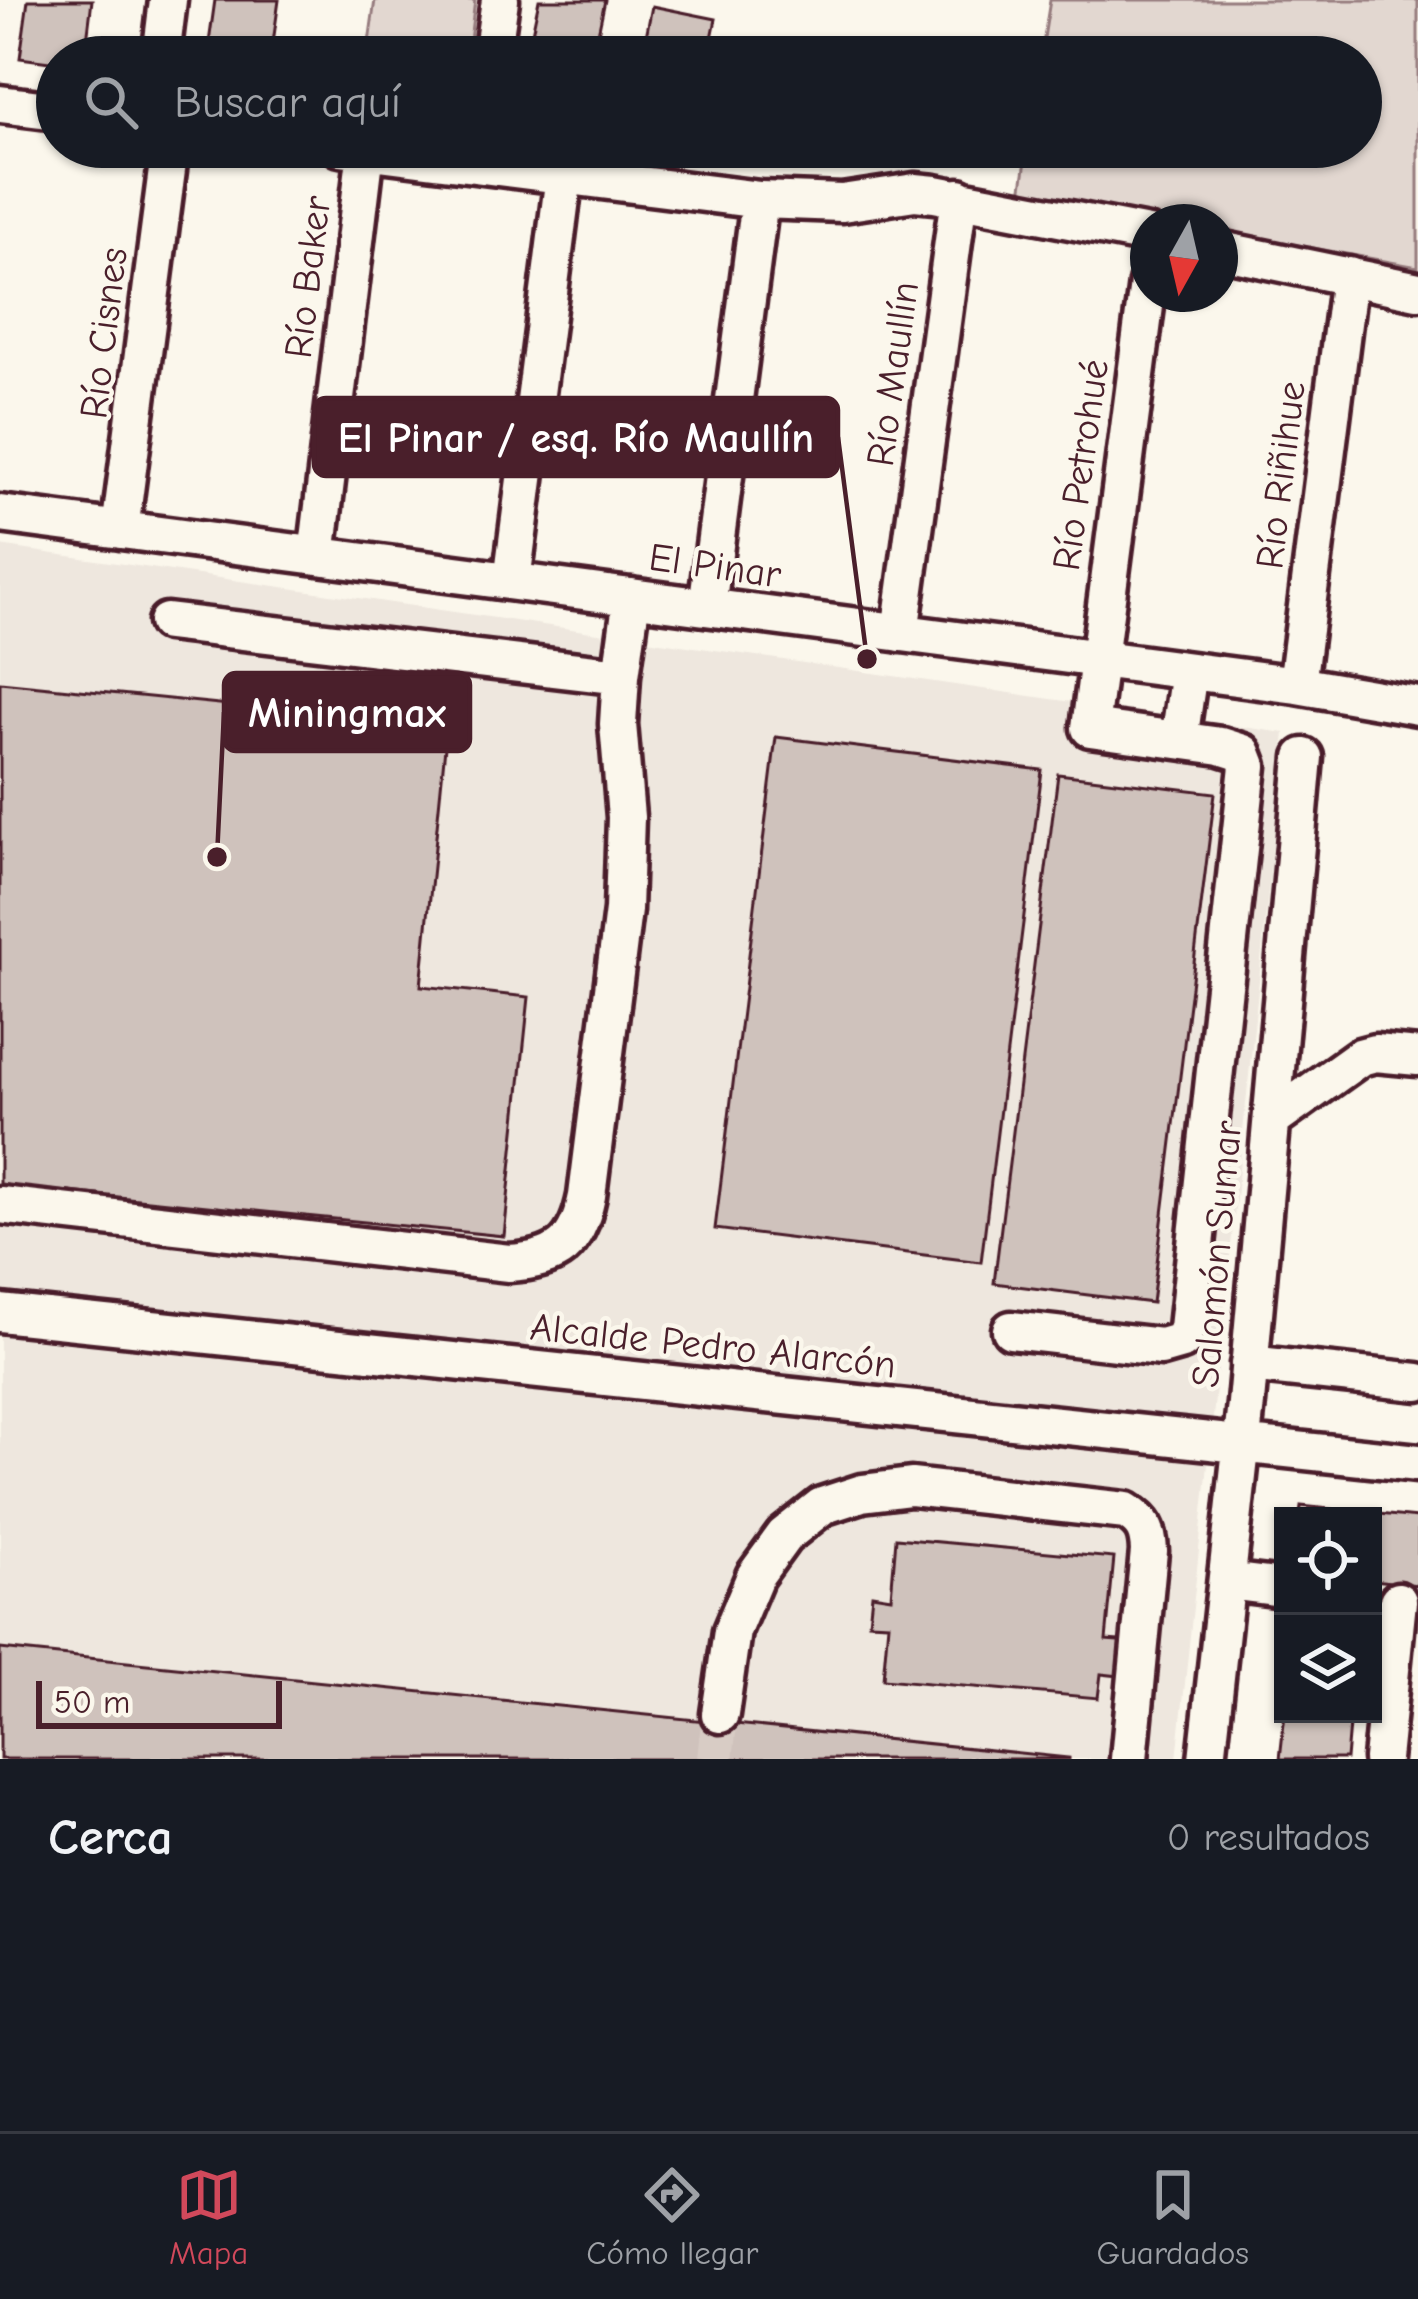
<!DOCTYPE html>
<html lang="es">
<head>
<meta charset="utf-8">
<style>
	:root { --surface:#171b24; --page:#20242c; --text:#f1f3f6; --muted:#9ea1a6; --line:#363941; --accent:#d1495b }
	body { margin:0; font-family:"Comic Neue",sans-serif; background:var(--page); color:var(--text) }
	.controls { position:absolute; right:36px; bottom:36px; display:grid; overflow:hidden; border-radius:0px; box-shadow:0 3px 9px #0004 }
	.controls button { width:108px; height:108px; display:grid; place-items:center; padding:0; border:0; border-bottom:3px solid var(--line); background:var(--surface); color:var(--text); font:60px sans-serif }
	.compass { position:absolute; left:1130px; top:204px; width:108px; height:108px; border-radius:50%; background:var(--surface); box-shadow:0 3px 9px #0004; rotate:188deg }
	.scale { position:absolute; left:36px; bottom:30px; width:246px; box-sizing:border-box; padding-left:12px; border:6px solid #4a1f2b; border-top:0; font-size:33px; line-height:42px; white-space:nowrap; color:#4a1f2b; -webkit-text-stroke:9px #fbf7ec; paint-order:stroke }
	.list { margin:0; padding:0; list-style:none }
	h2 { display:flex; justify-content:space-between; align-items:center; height:156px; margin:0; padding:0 48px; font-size:51px }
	h2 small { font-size:39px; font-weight:400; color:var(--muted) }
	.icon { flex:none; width:66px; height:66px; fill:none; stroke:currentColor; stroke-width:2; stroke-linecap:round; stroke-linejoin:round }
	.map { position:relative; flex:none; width:1418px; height:1759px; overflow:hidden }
	.search { position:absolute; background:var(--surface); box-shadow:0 3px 9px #0004; left:36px; right:36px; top:36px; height:132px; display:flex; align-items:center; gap:30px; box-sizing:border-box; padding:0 42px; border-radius:66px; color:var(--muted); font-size:45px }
	.sheet { height:372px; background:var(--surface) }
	nav { display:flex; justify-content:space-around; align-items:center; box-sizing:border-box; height:168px; border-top:3px solid var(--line); background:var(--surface); font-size:33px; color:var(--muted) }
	nav a { display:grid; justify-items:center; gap:6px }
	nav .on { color:var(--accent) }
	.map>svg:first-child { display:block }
	.built { fill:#eee7de }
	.grass { fill:#e2d7d0; stroke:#967b7e; stroke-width:3 }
	.building { fill:#cfc2bc; stroke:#4a1f2b; stroke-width:3 }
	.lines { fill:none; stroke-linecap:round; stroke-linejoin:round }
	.minor-tunnel { stroke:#d8ccc5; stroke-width:36; stroke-dasharray:36 18; stroke-linecap:butt }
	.minor-casing { stroke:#4a1f2b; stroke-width:45 }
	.minor { stroke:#fbf7ec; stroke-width:36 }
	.labels { text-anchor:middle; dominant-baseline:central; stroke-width:9; stroke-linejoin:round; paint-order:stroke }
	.street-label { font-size:39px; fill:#4a1f2b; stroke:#fbf7ec }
	.leader { fill:none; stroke:#4a1f2b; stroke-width:4.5 }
	.callout-dot { fill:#4a1f2b; stroke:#fbf7ec; stroke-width:4.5 }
	.callout { fill:#4a1f2b; stroke:#4a1f2b; stroke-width:4.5 }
	.callout-label { font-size:42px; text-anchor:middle; font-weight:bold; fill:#fff }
</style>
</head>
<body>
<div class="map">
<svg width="1418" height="1759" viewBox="0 0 1418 1759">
	<rect width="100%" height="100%" fill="#fbf7ec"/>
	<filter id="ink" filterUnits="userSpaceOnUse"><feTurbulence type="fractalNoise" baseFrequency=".00833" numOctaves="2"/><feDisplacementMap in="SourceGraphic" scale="24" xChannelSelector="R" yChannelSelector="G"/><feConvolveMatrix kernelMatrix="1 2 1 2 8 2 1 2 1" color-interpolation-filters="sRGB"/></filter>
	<g filter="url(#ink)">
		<!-- built -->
		<path class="built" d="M 0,546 L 1285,733 L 1177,1759 L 0,1759 Z"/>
		<!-- grass -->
		<path class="grass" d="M 375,0 L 475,0 L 468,57 L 367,57 Z
			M 1050,0 L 1418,0 L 1418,267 L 1220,231 L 1220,222 L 1172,222 L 1021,194 L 1028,147 L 1361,147 L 1361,57 L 1041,57 Z"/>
		<!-- building -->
		<path class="building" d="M 28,0 L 92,0 L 85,57 L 57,57 L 57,63 L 20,58 Z
			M 215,0 L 279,0 L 271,57 L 207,57 Z
			M 539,0 L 605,0 L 593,57 L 527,57 Z
			M 652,6 L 716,19 L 708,57 L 642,57 Z
			M 837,44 L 901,56 L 901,57 L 834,57 Z
			M 0,682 L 447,727 L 421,986 L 529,997 L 504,1236 L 0,1185 Z
			M 776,737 L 1042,770 L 981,1262 L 715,1229 Z
			M 1058,774 L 1215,793 L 1152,1303 L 994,1283 Z
			M 1301,1506 L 1418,1518 L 1418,1585 L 1373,1580 L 1373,1516 L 1300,1516 Z
			M 896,1538 L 1114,1558 L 1106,1640 L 1132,1642 L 1129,1677 L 1101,1674 L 1098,1698 L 883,1679 L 888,1623 L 869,1622 L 872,1594 L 891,1597 Z
			M 0,1649 L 1069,1758 L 1069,1759 L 0,1759 Z
			M 1285,1714 L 1350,1714 L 1346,1759 L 1280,1759 Z"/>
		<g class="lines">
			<!-- minor-tunnel -->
			<path class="minor-tunnel" d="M 715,1759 L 720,1714"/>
			<!-- minor casing -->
			<g class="minor-casing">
				<path id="minor" d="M 161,57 L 168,0
					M 492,57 L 500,0
					M 0,104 L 57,111
					M 340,147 L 760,200 L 842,203 L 915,192 L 935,194 L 1148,235
					M 1220,250 L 1418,291
					M 0,514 L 1297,685 L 1418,706
					M 120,530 L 170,147
					M 317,556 L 366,150
					M 512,581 L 564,175
					M 707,607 L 760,200
					M 167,622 L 621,676
					M 900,633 L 959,197
					M 1297,685 L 1349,276
					M 1179,740 L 1189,671
					M 1272,1120 L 1360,1057 L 1375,1053 L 1418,1057
					M 0,1205 L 509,1263 C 558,1260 577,1245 587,1196 L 623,910 L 626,817 L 618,724 L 621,676 L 632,597
					M 0,1313 L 1418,1463
					M 1011,1330 L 1161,1347 L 1182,1341 L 1187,1328 L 1248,766 L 1243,753 L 1221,746 L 1090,728 L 1148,283
					M 1249,1364 L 1418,1382
					M 1227,1581 L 1283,1588
					M 720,1714 L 732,1631 L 755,1576 L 784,1536 L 822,1506 L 862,1493 L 911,1487 L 1126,1511 C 1144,1522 1148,1531 1149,1551 L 1129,1759
					M 1207,1759 L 1246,1403 L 1304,757
					M 1382,1759 L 1398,1601"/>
			</g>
			<!-- minor -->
			<use href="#minor" class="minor"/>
		</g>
	</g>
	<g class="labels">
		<!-- street labels -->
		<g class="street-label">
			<text transform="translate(308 277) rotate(-83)">Río Baker</text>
			<text transform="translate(104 333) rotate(-83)">Río Cisnes</text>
			<text transform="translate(893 374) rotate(-82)">Río Maullín</text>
			<text transform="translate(1081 465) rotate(-82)">Río Petrohué</text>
			<text transform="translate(1281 475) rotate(-83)">Río Riñihue</text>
			<text transform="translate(715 566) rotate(8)">El Pinar</text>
			<text transform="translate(1217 1254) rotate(-85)">Salomón Sumar</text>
			<text transform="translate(713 1346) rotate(6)">Alcalde Pedro Alarcón</text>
		</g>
	</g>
	<!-- callouts -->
	<path class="leader" d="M867 659L838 437M217 857L224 712"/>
	<g class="callout-dot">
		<circle cx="867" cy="659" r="12"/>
		<circle cx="217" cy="857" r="12"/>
	</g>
	<g class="callout">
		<rect x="314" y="398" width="524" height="78" rx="12"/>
		<rect x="224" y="673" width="246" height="78" rx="12"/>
	</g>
	<g class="callout-label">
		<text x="576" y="452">El Pinar / esq. Río Maullín</text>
		<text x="347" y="727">Miningmax</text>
	</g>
</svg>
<div class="controls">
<button><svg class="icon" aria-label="locate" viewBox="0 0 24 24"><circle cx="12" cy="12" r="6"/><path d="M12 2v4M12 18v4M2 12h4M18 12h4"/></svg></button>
<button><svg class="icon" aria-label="layers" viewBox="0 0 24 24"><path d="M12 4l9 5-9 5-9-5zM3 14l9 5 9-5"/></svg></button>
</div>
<svg class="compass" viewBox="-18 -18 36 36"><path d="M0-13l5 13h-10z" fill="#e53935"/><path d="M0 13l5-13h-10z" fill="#9ea1a6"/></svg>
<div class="scale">50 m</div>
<div class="search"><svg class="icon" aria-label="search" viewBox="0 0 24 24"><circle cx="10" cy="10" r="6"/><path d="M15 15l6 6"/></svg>Buscar aquí</div>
</div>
<section class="sheet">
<h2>Cerca<small>0 resultados</small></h2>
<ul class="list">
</ul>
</section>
<nav>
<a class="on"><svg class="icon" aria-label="map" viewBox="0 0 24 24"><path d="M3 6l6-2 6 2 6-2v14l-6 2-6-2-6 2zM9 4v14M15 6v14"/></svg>Mapa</a>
<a><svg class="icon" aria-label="directions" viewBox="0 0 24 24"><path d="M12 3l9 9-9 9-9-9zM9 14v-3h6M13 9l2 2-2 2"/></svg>Cómo llegar</a>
<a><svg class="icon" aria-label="saved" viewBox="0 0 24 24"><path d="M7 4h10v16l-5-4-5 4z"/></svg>Guardados</a>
</nav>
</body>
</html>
